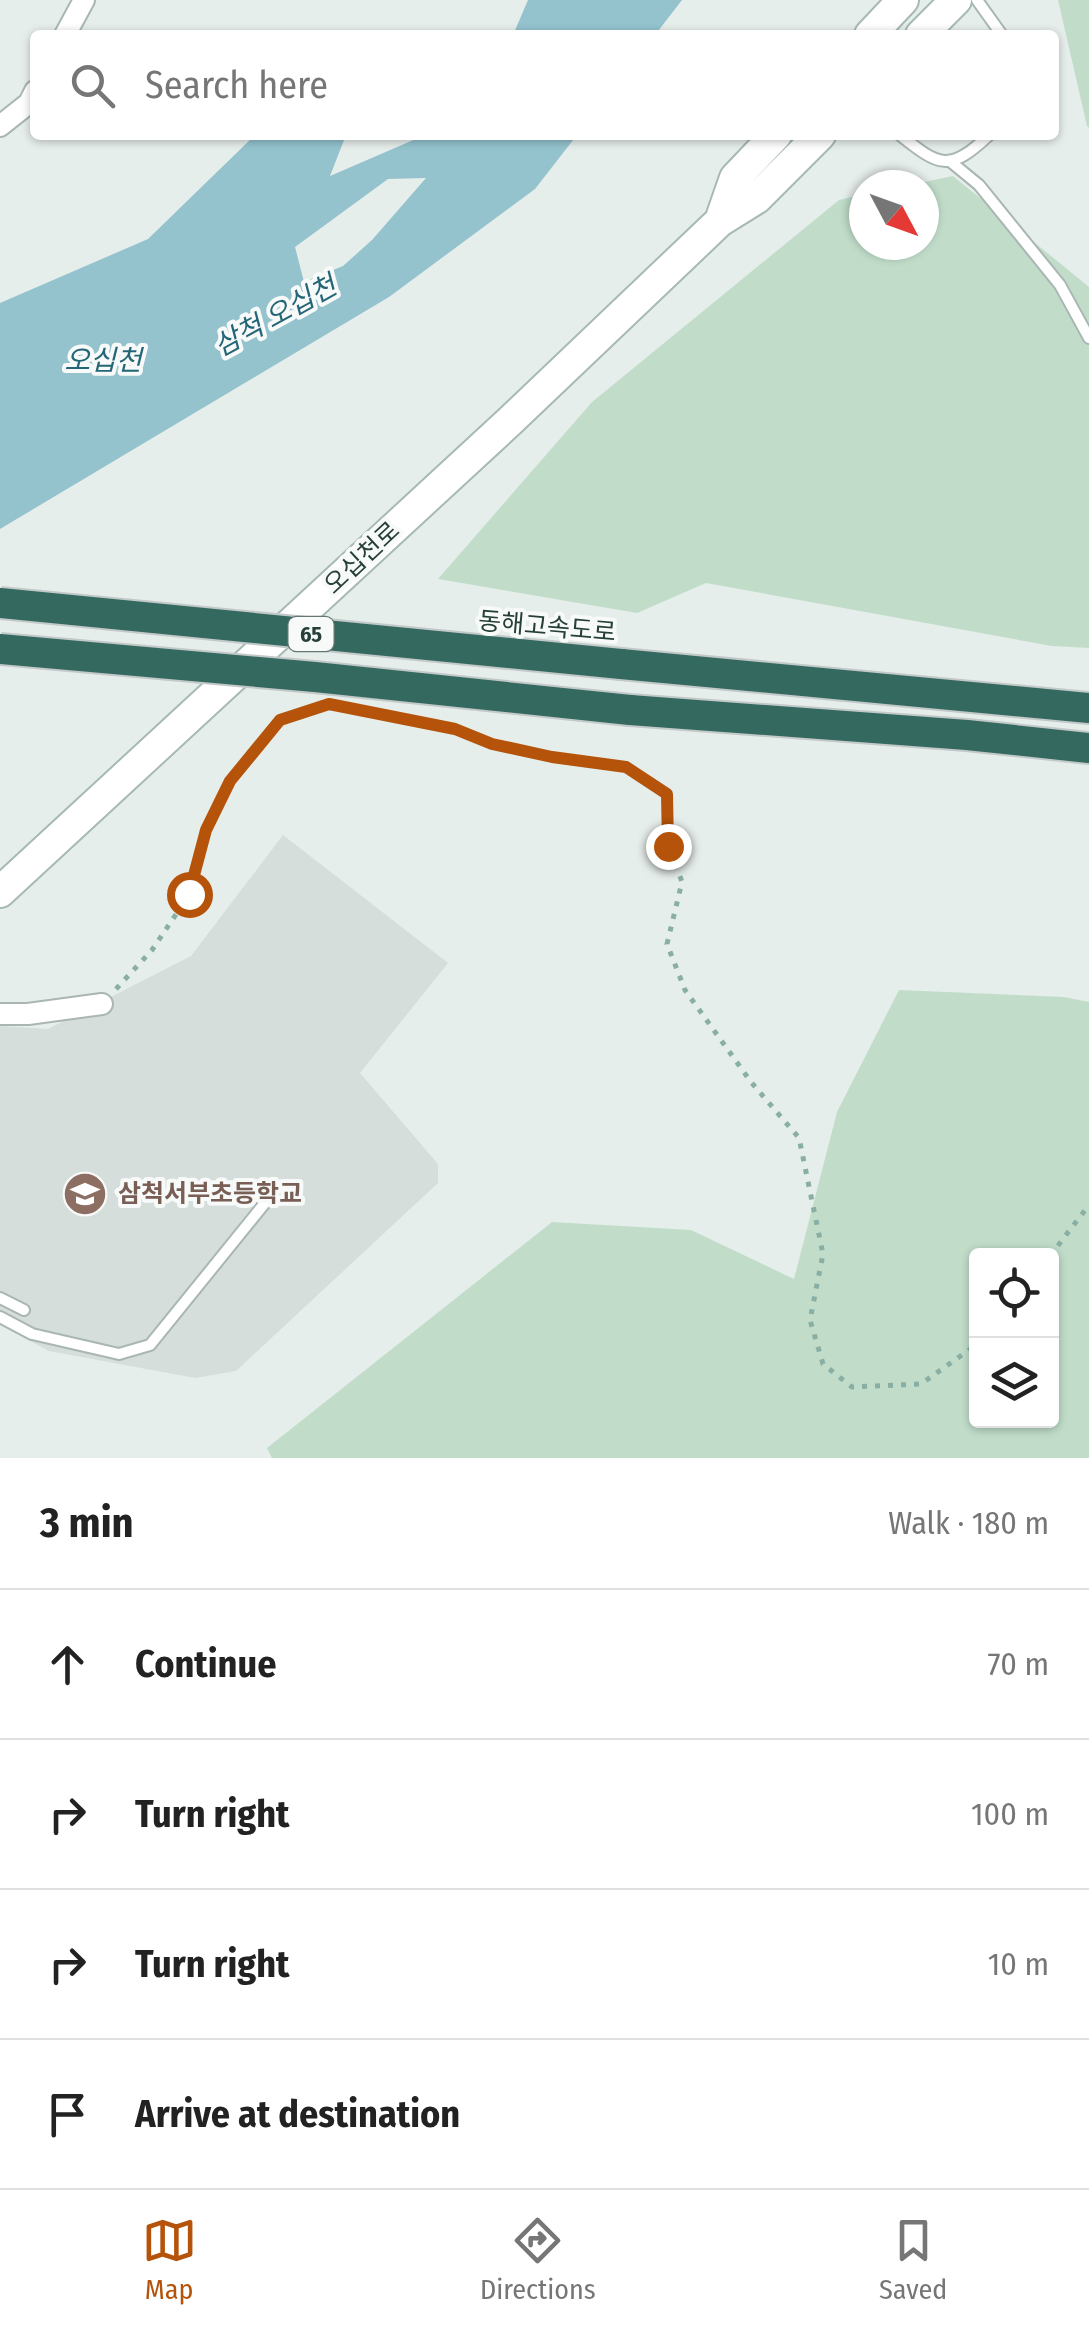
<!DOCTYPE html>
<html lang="en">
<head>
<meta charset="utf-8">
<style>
	:root { --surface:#fff; --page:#f2f2f2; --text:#222; --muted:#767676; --line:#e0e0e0; --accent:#b45309 }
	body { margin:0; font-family:"Fira Sans Condensed","Noto Sans KR",sans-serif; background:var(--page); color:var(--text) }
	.controls { position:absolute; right:30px; bottom:30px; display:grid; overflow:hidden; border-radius:10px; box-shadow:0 2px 8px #0004 }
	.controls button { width:90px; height:90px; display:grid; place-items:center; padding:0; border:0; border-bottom:2px solid var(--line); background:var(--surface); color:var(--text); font:50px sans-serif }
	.compass { position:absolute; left:849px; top:170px; width:90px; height:90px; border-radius:50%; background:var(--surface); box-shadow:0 2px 8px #0004; rotate:131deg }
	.stop { position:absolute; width:30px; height:30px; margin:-22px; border:8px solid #b45309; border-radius:50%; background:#fff }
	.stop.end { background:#b45309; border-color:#fff; box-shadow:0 2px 10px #0008 }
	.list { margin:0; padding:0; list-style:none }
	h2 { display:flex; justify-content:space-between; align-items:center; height:130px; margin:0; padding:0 40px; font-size:42px }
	h2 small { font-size:32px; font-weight:400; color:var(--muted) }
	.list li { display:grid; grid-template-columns:65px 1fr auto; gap:30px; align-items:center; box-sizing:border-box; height:150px; padding:0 40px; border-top:2px solid var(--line) }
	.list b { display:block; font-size:38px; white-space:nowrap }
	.list em { font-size:32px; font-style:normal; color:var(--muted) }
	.icon { flex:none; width:55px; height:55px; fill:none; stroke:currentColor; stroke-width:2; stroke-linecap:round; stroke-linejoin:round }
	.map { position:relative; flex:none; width:1089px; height:1458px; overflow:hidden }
	.search { position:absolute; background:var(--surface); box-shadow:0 2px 8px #0004; left:30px; right:30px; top:30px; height:110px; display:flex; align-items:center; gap:25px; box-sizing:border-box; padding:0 35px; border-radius:10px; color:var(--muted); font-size:38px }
	.sheet { height:730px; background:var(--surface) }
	nav { display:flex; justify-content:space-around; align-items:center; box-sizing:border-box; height:140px; border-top:2px solid var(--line); background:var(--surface); font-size:28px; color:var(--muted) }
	nav a { display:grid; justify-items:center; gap:5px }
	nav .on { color:var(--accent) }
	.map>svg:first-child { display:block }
	.built { fill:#d5deda }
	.green { fill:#c1ddca; fill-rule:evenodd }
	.water { fill:#94c3ce; fill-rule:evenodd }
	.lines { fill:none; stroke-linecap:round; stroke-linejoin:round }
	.lane-casing { stroke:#a9b6b2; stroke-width:14 }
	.street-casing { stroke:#a9b6b2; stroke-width:24 }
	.secondary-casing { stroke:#a6b9b3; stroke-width:34 }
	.highway-casing { stroke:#c2c9c8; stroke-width:34 }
	.path { stroke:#89afa4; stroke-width:5; stroke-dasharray:5 8; stroke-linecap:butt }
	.lane { stroke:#fff; stroke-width:10 }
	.street { stroke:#fff; stroke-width:20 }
	.secondary { stroke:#fff; stroke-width:30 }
	.highway { stroke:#346960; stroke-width:30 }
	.highway-bridge-casing { stroke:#c2c9c8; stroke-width:34; stroke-linecap:butt }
	.highway-bridge { stroke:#346960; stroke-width:30 }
	.route { stroke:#b45309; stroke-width:12 }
	.labels { text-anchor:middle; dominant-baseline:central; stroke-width:8; stroke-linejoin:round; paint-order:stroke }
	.shield { fill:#f7faf9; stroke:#657773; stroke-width:2.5 }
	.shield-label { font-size:22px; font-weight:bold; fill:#263f39 }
	.street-label { font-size:25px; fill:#263f39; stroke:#f7faf9 }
	.education-label { font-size:25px; font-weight:bold; fill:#785e54; stroke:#f7faf9; text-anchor:start }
	.water-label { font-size:28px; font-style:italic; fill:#246677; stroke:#f7faf9 }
</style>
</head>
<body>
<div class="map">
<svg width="1089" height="1458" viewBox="0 0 1089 1458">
	<rect width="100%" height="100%" fill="#e6eeeb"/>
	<!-- built -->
	<path class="built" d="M 283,835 L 448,963 L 360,1073 L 438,1164 L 438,1183 L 236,1371 L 195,1378 L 49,1351 L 0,1325 L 0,1026 L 48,1029 L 191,956 Z"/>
	<!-- green -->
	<path class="green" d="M 1058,0 L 1089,0 L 1089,128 L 1087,126 Z
		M 953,176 L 1089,287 L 1089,648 L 1052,646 L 706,583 L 637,613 L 438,579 L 592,402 L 839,200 L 864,194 L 864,245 L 924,245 L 924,185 L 910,185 Z
		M 899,990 L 1064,997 L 1089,1002 L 1089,1458 L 272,1458 L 267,1448 L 552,1222 L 691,1230 L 794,1279 L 837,1112 ZM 976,1256 L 1052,1256 L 1052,1420 L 976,1420 Z"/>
	<!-- water -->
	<path class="water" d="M 528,0 L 682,0 L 655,35 L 513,35 Z
		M 255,135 L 346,135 L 330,176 L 425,135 L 577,135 L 535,189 L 389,297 L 0,529 L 0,303 L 148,239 ZM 426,178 L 372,240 L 343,266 L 304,282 L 295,247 L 388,179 Z"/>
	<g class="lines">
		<!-- lane casing -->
		<g class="lane-casing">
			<path id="lane" d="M 977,0 L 1002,35
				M 900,135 C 939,166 949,173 989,135
				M 951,162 L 979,185 L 1060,285 L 1089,338
				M 0,1298 L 24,1310
				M 0,1317 L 32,1334 L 119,1354 L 150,1345 L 269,1198"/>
		</g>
		<!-- street casing -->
		<g class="street-casing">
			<path id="street" d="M 65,35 L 84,0
				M 0,126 L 29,103 L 35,91
				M 0,1014 L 28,1014 L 102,1004"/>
		</g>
		<!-- secondary casing -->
		<g class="secondary-casing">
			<path id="secondary" d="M 870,35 L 903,0
				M 921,35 L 956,0
				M 720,221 L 735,178 L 776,135
				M 0,892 L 510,421 L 720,221 L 757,198 L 820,135"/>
		</g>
		<!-- highway casing -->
		<g class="highway-casing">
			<path id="highway" d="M 621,664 L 1089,708
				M 630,710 L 967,735 L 1089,748"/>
		</g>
		<!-- path -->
		<path class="path" d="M 376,713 L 455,729 L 492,744 L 553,757 L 627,767 L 667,794 L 669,846 L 682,882 L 667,944 L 685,990 L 751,1082 L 799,1138 L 823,1254 L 810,1320 L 823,1364 L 852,1387 L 921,1384 L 976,1345
			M 116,989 L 152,950 L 189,895 L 205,830 L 230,781 L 280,720 L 321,706
			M 1050,1256 L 1089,1205"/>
		<!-- lane -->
		<use href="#lane" class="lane"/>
		<!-- street -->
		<use href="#street" class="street"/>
		<!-- secondary -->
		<use href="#secondary" class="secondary"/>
		<!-- highway -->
		<use href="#highway" class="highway"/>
		<!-- highway-bridge casing -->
		<g class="highway-bridge-casing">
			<path id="highway-bridge" d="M 0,603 L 621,664
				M 0,649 L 315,677 L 630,710"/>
		</g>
		<!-- highway-bridge -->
		<use href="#highway-bridge" class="highway-bridge"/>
	</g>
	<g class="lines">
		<!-- route -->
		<path class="route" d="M 189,894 L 206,830 L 230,781 L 280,720 L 329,704 L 455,729 L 492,744 L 552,757 L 626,767 L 667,794 L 668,846"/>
	</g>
	<!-- icons -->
	<defs>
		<g id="school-disc" transform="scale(2.25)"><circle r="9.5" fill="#8d6e63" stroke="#f7faf9"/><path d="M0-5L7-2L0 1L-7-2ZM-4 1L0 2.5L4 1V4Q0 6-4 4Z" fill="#fff"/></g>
	</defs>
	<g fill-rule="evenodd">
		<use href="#school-disc" x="85" y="1194"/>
	</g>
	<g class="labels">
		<!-- shield labels -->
		<rect class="shield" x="288.5" y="617" width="45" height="34" rx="8"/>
		<g class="shield-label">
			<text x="311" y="634">65</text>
		</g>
		<!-- street labels -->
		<g class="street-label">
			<text transform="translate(362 558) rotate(-43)">오십천로</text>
			<text transform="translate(547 627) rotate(5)">동해고속도로</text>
		</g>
		<!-- education labels -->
		<g class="education-label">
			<text x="118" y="1194">삼척서부초등학교</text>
		</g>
		<!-- water labels -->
		<g class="water-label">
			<text transform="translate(275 316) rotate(-29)">삼척 오십천</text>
			<text x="103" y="360">오십천</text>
		</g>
	</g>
</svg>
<div class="controls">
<button><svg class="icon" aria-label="locate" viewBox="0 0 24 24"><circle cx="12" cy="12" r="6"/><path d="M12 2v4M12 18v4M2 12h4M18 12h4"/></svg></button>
<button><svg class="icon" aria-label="layers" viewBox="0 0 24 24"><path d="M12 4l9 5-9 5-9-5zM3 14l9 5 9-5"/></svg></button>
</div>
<svg class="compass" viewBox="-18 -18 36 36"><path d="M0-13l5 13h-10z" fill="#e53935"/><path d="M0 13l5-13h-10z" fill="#767676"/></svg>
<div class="stop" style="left:189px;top:894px"></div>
<div class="stop end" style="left:668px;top:846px"></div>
<div class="search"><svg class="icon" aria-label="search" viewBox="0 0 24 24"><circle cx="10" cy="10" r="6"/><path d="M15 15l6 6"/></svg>Search here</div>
</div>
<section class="sheet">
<h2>3 min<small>Walk · 180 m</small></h2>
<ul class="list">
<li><svg class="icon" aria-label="ahead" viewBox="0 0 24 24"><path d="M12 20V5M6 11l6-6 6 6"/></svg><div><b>Continue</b></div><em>70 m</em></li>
<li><svg class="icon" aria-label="right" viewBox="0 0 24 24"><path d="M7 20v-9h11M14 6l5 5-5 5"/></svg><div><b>Turn right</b></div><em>100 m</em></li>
<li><svg class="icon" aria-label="right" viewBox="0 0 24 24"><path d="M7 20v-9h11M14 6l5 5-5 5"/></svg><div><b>Turn right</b></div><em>10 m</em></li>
<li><svg class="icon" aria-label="arrive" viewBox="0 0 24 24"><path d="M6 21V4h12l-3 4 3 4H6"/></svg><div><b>Arrive at destination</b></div></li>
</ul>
</section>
<nav>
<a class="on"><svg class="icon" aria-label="map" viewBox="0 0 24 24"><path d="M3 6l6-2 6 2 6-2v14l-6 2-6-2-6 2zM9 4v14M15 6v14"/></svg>Map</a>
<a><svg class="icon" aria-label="directions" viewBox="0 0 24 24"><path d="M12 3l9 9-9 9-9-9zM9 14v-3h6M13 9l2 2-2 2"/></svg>Directions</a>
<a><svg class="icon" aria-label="saved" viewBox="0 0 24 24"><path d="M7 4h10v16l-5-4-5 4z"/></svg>Saved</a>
</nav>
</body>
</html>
